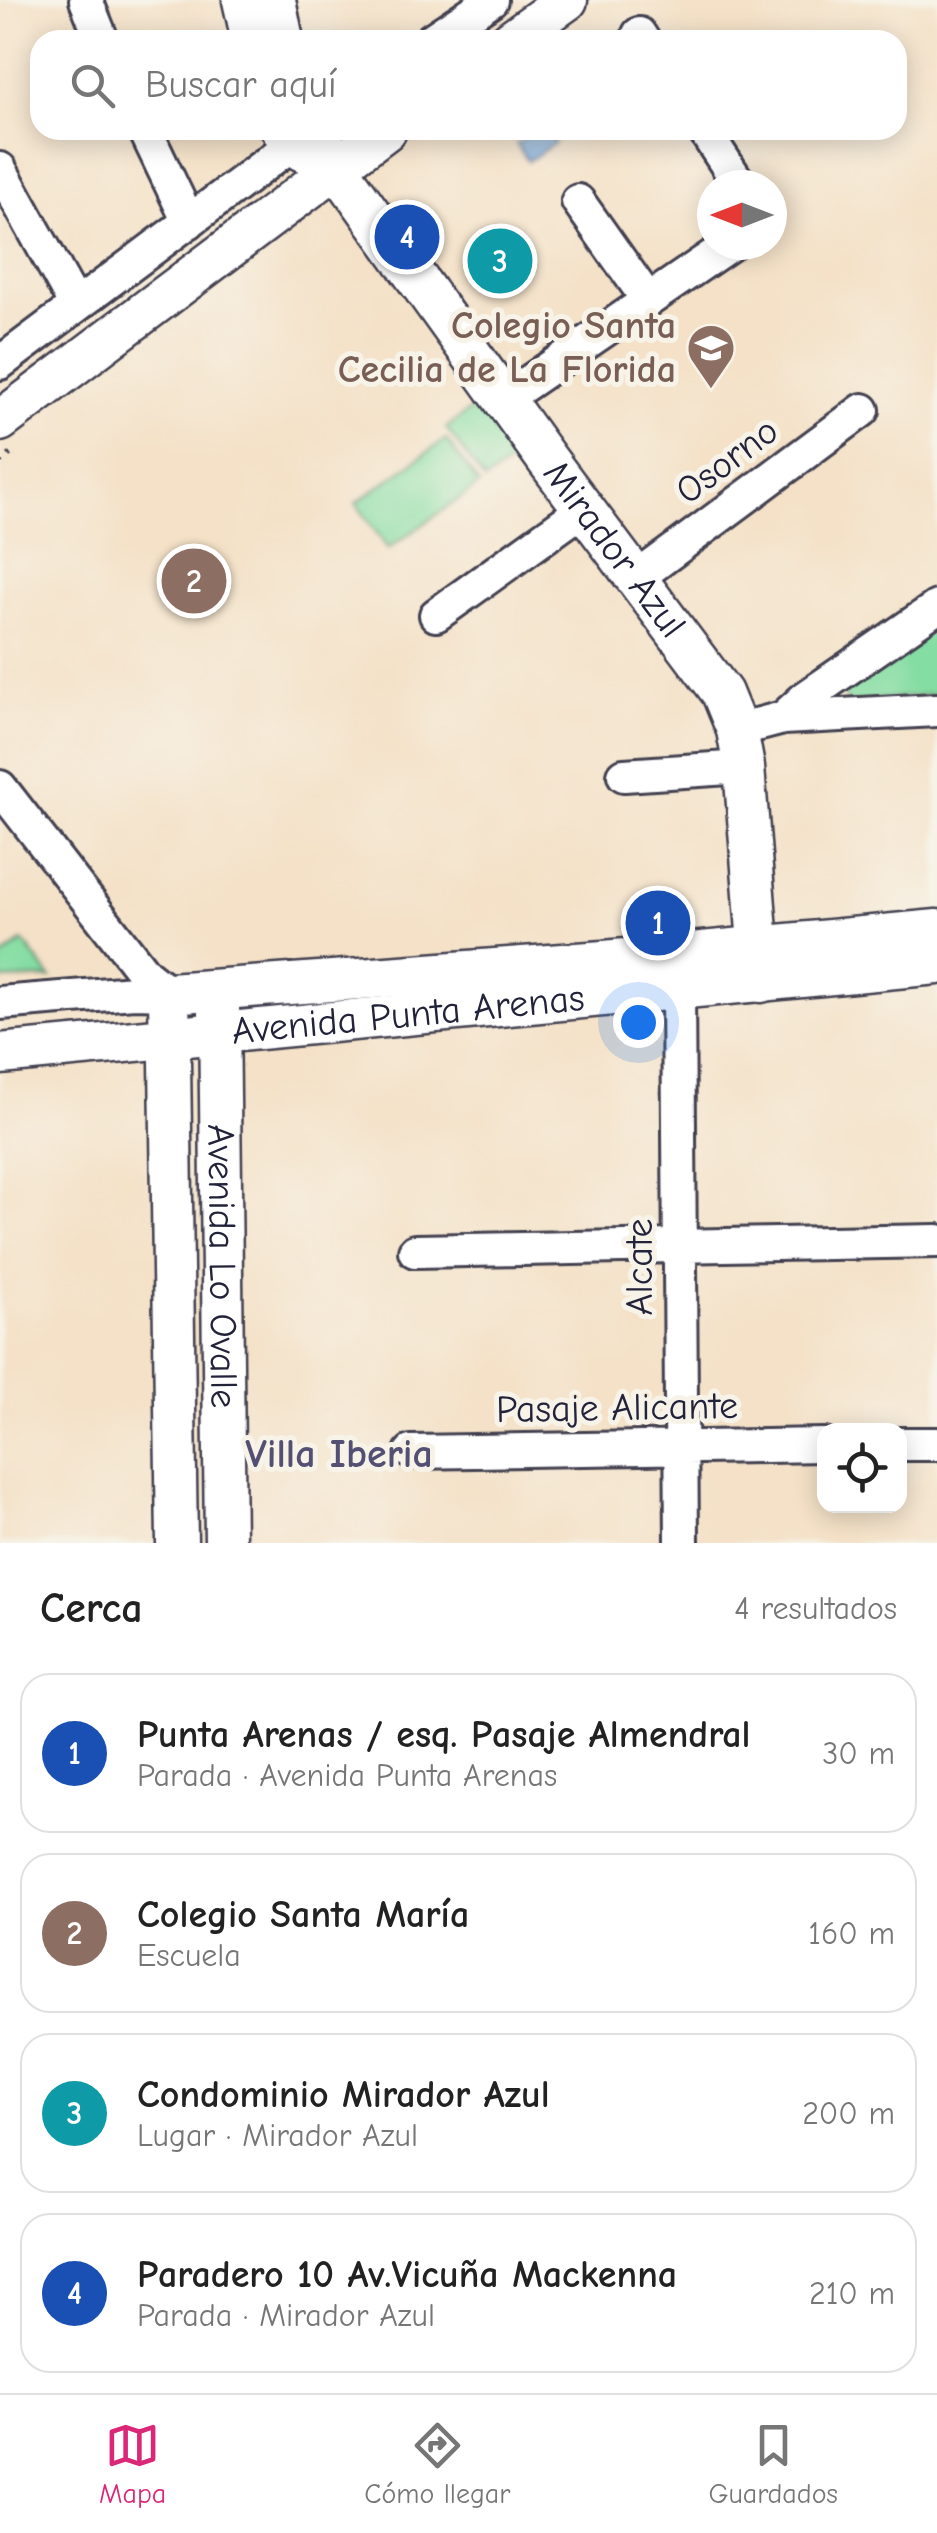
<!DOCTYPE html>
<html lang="es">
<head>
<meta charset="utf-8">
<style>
	:root { --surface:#fff; --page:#f2f2f2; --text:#222; --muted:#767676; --line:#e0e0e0; --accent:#db2777 }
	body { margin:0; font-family:"Comic Neue",sans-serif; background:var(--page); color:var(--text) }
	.controls { position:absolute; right:30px; bottom:30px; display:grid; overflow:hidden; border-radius:20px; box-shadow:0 5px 25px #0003 }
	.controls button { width:90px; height:90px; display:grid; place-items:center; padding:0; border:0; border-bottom:2px solid var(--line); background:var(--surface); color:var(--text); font:50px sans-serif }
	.compass { position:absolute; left:697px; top:170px; width:90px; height:90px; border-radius:50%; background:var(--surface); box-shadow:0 5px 25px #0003; rotate:270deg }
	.you { position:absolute; left:638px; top:1022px; width:35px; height:35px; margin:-25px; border:8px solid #fff; border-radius:50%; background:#1a73e8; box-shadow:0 0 0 15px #1a73e833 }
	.badge { display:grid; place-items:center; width:65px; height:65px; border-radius:50%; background:var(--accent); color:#fff; font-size:32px; font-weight:700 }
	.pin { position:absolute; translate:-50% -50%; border:5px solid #fff; box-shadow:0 2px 10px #0006 }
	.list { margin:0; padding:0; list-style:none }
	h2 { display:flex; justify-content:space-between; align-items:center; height:130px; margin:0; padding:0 40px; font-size:42px }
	h2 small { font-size:32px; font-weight:400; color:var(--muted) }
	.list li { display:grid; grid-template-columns:65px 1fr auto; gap:30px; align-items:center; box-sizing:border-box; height:160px; margin:0 20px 20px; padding:0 20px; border:2px solid var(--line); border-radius:30px }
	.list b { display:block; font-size:38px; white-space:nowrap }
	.list p { margin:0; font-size:32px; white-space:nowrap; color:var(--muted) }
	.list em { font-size:32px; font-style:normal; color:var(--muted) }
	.icon { flex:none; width:55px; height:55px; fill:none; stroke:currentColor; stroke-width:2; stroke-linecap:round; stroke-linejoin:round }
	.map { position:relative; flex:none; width:937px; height:1543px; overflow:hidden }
	.search { position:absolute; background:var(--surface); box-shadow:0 5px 25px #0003; left:30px; right:30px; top:30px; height:110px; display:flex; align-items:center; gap:25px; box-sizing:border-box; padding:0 35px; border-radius:30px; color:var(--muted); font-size:38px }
	.sheet { height:850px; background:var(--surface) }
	nav { display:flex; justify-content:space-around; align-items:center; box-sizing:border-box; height:140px; border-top:2px solid var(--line); background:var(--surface); font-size:28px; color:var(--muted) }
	nav a { display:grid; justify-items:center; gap:5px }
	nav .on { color:var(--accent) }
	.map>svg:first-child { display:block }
	.green { fill:#84dda2; stroke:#53806e; stroke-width:2.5 }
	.water { fill:#6da3da; stroke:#48628a; stroke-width:2.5 }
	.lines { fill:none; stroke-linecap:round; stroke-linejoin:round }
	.minor-casing { stroke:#423f50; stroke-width:38 }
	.major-casing { stroke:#423f50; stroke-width:45 }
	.path { stroke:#423f50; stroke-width:5; stroke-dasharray:2.5 8; stroke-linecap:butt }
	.minor { stroke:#fff; stroke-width:32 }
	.major { stroke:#fff; stroke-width:40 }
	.labels { text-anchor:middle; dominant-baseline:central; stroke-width:10; stroke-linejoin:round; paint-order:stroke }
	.education-label { font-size:38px; font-weight:bold; fill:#785e54; stroke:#f7f3e8; text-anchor:end }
	.street-label { font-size:38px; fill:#22223b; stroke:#f7f3e8 }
	.neighbourhood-label { font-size:40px; font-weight:bold; fill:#535073; stroke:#f7f3e8 }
</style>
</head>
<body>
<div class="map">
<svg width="937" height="1543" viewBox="0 0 937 1543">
	<rect width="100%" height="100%" fill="#f7f3e8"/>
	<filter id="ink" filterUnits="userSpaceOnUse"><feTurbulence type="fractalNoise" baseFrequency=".01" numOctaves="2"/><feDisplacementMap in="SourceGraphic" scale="20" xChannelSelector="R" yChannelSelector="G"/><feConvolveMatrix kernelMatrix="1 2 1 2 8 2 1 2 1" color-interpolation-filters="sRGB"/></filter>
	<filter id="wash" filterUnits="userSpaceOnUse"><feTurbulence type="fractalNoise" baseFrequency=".0048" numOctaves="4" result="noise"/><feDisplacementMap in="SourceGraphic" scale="40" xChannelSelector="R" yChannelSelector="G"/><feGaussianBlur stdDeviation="2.25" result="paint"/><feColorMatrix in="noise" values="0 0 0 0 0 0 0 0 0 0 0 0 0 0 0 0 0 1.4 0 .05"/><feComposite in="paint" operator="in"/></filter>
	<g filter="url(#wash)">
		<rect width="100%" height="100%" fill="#f4e1c7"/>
		<!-- green -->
		<path class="green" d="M 479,404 L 517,457 L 485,481 L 446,428 Z
			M 446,439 L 479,485 L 388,549 L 356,503 Z
			M 937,622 L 937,694 L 848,703 L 842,690 Z
			M 23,941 L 51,978 L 0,980 L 0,959 Z"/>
		<!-- water -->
		<path class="water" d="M 536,130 L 546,130 L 555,143 L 528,161 L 516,144 Z"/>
	</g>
	<g filter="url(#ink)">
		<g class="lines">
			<!-- minor casing -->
			<g class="minor-casing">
				<path id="minor" d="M 86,0 L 102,40
					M 639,34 L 643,40
					M 431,40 L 491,0
					M 145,130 L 189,222
					M 704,130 L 740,185
					M 0,169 L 76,306
					M 578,201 L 648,300
					M 0,363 L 311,130
					M 504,399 L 729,245
					M 638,577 L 863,410
					M 436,615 L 585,508
					M 783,718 L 805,698 L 937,607
					M 737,730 L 783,718 L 937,710
					M 624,775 L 744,767
					M 0,787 L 145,974 L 169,993
					M 678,990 L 682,1543
					M 0,1003 L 134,992 L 169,993
					M 415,1251 L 937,1241
					M 900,1444 L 937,1444
					M 411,1452 L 824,1445"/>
			</g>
			<!-- major casing -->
			<g class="major-casing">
				<g id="major">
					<path d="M 243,0 L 252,40"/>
					<path d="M 275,0 L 283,40"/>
					<path d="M 511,40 L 567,0"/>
					<path d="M 282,130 L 301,150 L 336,166"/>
					<path id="s1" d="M 316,130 L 336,166 L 548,461 L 722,693 L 737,730 L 744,767 L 761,982"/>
					<path d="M 0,421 L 386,130"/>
					<path id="s2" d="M 219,1008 L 225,1543"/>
					<path id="s3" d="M 0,1054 L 937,964"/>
					<path d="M 177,1543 L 169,993 L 604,961 L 937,930"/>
				</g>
			</g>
			<!-- path -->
			<path class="path" d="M 0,462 L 11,454"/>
			<!-- minor -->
			<use href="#minor" class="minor"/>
			<!-- major -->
			<use href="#major" class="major"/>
		</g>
	</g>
	<!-- icons -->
	<defs>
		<g id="school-pin" transform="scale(2.5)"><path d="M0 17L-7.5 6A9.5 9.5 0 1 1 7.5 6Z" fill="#8d6e63" stroke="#f7f3e8"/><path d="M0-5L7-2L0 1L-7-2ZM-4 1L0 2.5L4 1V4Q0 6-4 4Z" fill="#fff"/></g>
	</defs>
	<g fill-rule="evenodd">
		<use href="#school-pin" x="711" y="348"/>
	</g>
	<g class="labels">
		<!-- education labels -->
		<g class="education-label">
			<text x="676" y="326">Colegio Santa<tspan x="676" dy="44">Cecilia de La Florida</tspan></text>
		</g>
		<!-- street labels -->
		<g class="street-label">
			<text transform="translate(727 461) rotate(-37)">Osorno</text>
			<text stroke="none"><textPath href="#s1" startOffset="515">Mirador Azul</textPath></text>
			<text stroke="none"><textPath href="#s3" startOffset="410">Avenida Punta Arenas</textPath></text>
			<text stroke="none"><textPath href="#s2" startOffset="258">Avenida Lo Ovalle</textPath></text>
			<text transform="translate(640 1267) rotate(-90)">Alcate</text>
			<text transform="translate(617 1408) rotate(-1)">Pasaje Alicante</text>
		</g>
		<!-- neighbourhood labels -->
		<g class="neighbourhood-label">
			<text x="339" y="1454">Villa Iberia</text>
		</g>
	</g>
</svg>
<div class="controls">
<button><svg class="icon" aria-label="locate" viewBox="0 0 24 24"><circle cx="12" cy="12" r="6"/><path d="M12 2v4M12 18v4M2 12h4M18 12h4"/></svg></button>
</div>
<svg class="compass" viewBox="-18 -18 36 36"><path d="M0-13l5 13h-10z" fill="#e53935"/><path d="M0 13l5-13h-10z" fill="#767676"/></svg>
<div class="you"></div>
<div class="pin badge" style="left:658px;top:923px;background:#1a4fb4">1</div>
<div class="pin badge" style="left:194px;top:581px;background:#8d6e63">2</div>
<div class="pin badge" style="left:500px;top:261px;background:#0f9aa8">3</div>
<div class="pin badge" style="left:407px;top:237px;background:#1a4fb4">4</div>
<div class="search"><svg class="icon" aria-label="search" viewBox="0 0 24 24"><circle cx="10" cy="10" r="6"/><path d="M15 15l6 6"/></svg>Buscar aquí</div>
</div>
<section class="sheet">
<h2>Cerca<small>4 resultados</small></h2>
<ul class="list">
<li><span class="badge" style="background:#1a4fb4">1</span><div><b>Punta Arenas / esq. Pasaje Almendral</b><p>Parada · Avenida Punta Arenas</p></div><em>30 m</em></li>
<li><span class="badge" style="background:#8d6e63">2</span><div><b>Colegio Santa María</b><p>Escuela</p></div><em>160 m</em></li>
<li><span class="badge" style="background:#0f9aa8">3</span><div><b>Condominio Mirador Azul</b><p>Lugar · Mirador Azul</p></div><em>200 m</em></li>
<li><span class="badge" style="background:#1a4fb4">4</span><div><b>Paradero 10 Av.Vicuña Mackenna</b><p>Parada · Mirador Azul</p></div><em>210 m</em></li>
</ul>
</section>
<nav>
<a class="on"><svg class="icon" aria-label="map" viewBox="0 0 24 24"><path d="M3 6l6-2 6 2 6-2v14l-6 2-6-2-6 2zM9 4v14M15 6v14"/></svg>Mapa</a>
<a><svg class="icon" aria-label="directions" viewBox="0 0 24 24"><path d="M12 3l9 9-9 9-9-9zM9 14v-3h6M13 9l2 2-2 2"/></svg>Cómo llegar</a>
<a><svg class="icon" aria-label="saved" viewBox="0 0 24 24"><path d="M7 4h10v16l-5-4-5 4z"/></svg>Guardados</a>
</nav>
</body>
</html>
